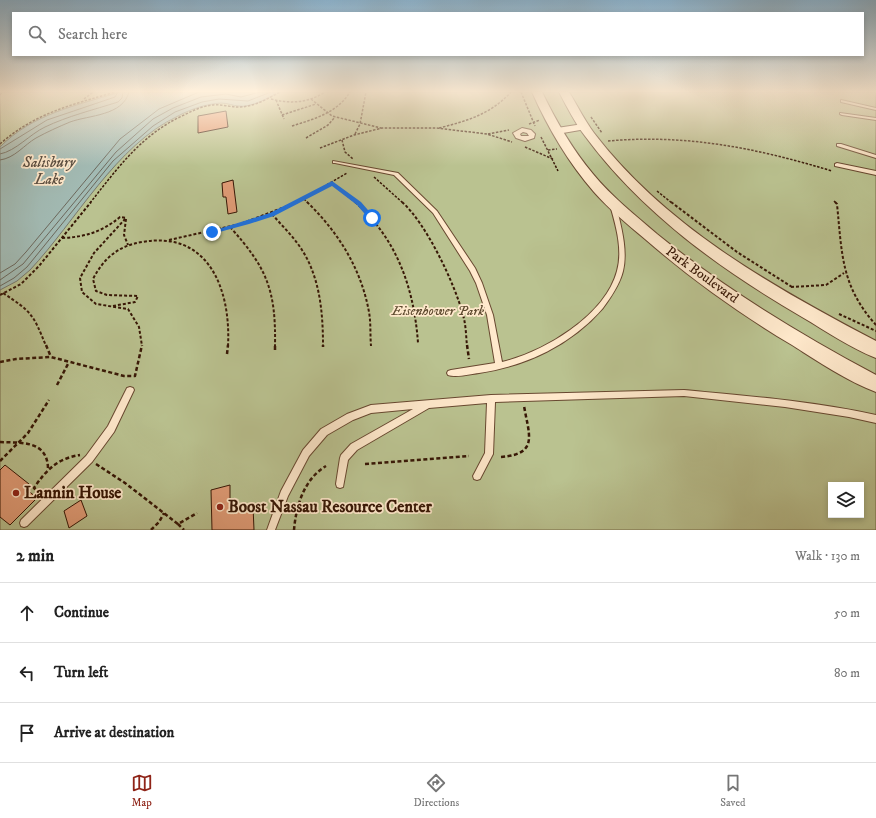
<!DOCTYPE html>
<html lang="en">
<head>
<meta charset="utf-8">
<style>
	:root { --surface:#fff; --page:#f6f6f6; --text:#222; --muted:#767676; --line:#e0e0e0; --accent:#8f2418 }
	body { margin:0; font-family:"IM FELL DW Pica",serif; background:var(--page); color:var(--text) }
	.controls { position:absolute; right:12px; bottom:12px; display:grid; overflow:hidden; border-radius:0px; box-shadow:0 2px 6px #0003 }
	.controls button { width:36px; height:36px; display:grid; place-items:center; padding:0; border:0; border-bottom:1px solid var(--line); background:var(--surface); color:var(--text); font:20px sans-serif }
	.stop { position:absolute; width:12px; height:12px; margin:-9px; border:3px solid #1a73e8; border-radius:50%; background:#fff }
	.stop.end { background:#1a73e8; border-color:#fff; box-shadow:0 1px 4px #0008 }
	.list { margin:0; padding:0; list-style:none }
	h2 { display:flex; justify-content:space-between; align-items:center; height:52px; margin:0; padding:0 16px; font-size:17px }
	h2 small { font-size:13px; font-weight:400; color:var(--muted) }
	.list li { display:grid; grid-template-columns:26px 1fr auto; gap:12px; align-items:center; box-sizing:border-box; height:60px; padding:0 16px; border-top:1px solid var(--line) }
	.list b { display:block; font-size:15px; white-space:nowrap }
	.list em { font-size:13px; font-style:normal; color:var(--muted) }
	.icon { flex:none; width:22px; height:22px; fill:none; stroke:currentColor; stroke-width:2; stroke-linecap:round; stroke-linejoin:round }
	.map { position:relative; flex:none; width:876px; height:530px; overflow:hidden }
	.search { position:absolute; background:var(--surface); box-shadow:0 2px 6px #0003; left:12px; right:12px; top:12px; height:44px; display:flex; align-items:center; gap:10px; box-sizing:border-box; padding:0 14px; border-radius:0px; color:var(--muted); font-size:15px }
	.sheet { height:232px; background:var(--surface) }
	nav { display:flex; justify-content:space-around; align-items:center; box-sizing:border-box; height:56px; border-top:1px solid var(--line); background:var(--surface); font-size:11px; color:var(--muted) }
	nav a { display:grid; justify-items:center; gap:2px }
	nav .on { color:var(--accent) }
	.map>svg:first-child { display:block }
	.green { fill:#bac290; stroke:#786c4a; fill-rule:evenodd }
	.water { fill:#a2bab3; stroke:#77786d }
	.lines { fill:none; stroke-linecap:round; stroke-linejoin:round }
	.shore { stroke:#6c685c; stroke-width:1 }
	.building { fill:#e19c77; stroke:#361605 }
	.service-casing { stroke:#684830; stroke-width:2 }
	.pedestrian-casing { stroke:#684830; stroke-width:2 }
	.minor-casing { stroke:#684830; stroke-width:2 }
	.tertiary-casing { stroke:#684830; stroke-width:2 }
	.path-far2 { stroke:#361605; stroke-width:1.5; stroke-dasharray:2.5 1.5; stroke-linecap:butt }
	.path-far1 { stroke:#361605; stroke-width:2; stroke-dasharray:3 2; stroke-linecap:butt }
	.path { stroke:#361605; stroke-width:2.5; stroke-dasharray:4 2.5; stroke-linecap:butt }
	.service { fill:#ffe9cc; fill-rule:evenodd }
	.pedestrian { fill:#ffe9cc; fill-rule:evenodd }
	.minor { fill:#ffe9cc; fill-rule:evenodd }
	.tertiary { fill:#ffe9cc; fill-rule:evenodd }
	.route { fill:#1a73e8 }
	.poi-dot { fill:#8f2418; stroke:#ffe9cc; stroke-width:1.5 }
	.labels { text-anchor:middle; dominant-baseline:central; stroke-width:3.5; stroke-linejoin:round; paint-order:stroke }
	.street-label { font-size:14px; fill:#361605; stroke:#ffe9cc }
	.park-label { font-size:14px; font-style:italic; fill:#5e4a2f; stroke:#ffe9cc }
	.water-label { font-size:15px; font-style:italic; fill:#5c4f42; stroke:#ffe9cc }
	.near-poi-label { font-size:17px; font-weight:bold; fill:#361605; stroke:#ffe9cc; text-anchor:start }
</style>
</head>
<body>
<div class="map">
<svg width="876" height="530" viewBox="0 0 876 530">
	<rect width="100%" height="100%" fill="#ffddb0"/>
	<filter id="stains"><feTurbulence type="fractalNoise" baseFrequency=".005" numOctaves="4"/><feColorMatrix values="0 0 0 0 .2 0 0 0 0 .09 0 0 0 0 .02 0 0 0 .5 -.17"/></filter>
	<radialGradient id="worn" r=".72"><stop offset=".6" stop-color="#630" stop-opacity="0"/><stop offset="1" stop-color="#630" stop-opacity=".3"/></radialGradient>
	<!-- green -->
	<path class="green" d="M 0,92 L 876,92 L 876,530 L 0,530 ZM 831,485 L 861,485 L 861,515 L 831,515 Z"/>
	<!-- water -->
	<path class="water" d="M 120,92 L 278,92 C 270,98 249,108 239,106 C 233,106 228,103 221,103 C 206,104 191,109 178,116 C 116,145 76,221 30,270 L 17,281 L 0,290 L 0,147 C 32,114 78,105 120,92 Z"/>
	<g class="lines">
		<!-- shore -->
		<path class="shore" d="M 0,149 L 47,120 L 115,97 L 118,92
			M 0,154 C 16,151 30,134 45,127 C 68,116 93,110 118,102 L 122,98 L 123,92
			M 0,160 C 15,158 24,145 36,138 C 47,132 58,127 70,122 C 89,115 123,116 129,92
			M 0,273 L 15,264 L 26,252 L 120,139 L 159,109 L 199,92
			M 0,280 L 23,264 L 116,152 L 153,119 L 173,108 L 201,97 L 226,94 L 241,97 L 260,92
			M 0,286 L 14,278 L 27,267 L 113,161 L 153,126 L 175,112 L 202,102 L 219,99 L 248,101 L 271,92"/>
	</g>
	<!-- building -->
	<path class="building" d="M 226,111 L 228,127 L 198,133 L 198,116 Z
		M 233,180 L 237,212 L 228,214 L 226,197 L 223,197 L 222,183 Z
		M 5,465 L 29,484 L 25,488 L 37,498 L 10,525 L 0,517 L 0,470 Z
		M 230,485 L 230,513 L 253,506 L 254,530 L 212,530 L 211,490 Z
		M 81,500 L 87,516 L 69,528 L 64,511 Z"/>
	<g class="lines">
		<!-- service casing -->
		<g class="service-casing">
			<path id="service" d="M 841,100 L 876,108 L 876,110 L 841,102 Z
				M 840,113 L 876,118 L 876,120 L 842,115 L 840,114 Z
				M 837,144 L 841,144 L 876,155 L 876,158 L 837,146 Z
				M 333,161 L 398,173 L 437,211 L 475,268 L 482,283 L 493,315 L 502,362 C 544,352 605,316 617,271 C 623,250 616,226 610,205 L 613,203 L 616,205 C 621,226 628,250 623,271 C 620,284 611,297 603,308 C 571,345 526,366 479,373 C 471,374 456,378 448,375 L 447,373 L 448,371 L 451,370 L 495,363 L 487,315 L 476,283 L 470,271 L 433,213 L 394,175 L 335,163 L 333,163 Z
				M 837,163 L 876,171 L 876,175 L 835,166 L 835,164 Z
				M 130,387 L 133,388 L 134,390 L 114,432 L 92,462 L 27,526 L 24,527 L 21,526 L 20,523 L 21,520 L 86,456 L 108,426 L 127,388 Z
				M 684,390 C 748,396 813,401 876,415 L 876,423 L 849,417 L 785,407 L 684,396 L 495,402 L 493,454 L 480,479 L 477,480 L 474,479 L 473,476 L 485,453 L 487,403 L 429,408 L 357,450 L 348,460 L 343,487 L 340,488 L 337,487 L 336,484 L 340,458 L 341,455 L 351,444 L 413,409 L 371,413 L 353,420 L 327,435 L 309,456 L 288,496 L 275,530 L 267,530 L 281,491 L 303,450 L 321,429 L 347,414 L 371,405 L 491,395 Z"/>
		</g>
		<!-- pedestrian casing -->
		<g class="pedestrian-casing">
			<path id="pedestrian" d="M 522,128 L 531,130 L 535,134 L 534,138 L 525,141 L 516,138 L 513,133 ZM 523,132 L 527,133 L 529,136 L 521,136 L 520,134 Z"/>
		</g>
		<!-- minor casing -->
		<g class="minor-casing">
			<path id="minor" d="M 583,124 L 586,125 L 586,129 L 557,134 L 552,131 L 557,128 Z"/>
		</g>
		<!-- tertiary casing -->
		<g class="tertiary-casing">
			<path id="tertiary" d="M 532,92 L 542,92 C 556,121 572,149 593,174 C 612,197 635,215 657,234 C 725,289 799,334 876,375 L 876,392 C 847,381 819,362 792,345 C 740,314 691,279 645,239 C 627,224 609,209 594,192 C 568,162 548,128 532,92 Z
				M 559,92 L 569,92 C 577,105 585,121 594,133 C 666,227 773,287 876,341 L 876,358 C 850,348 826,331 802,317 C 720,269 642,213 585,136 C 575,123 567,107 559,92 Z"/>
		</g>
		<!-- path-far2 -->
		<path class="path-far2" d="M 521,92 L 535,126
			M 0,95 L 2,92
			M 84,99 L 93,92
			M 271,99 C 290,104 308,103 325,92
			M 311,99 L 332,116 L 381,128
			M 276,100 L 284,119
			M 282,115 L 316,104
			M 591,117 L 602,133
			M 529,124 L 540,120
			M 292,126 C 314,119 337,113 350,92
			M 439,128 C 467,121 491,114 511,92
			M 355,134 L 360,124 L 366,92
			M 488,134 L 509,130
			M 541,137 L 558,171
			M 306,138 L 328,125 L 335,117
			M 342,140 L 345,152 L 353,159
			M 608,141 C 687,134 756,148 832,171
			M 0,144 C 35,113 71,105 115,92
			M 525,147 L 553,159
			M 320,148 L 354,135 L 382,128 L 436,128 L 487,134 L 512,142
			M 548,150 L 557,149
			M 374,177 L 403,203
			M 332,183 L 356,203
			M 657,191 L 672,203
			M 304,199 L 308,203
			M 834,201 L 836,203
			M 90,203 C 117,169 141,135 182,116 C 192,111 202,106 213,105 C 221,104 230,107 238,107 C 254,107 267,99 280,92
			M 296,203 L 347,173"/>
		<!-- path-far1 -->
		<path class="path-far1" d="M 307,202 C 338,232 361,268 369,312 C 371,323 370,334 371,346
			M 355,202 C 397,239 414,288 418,343
			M 402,202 C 426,223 455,284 463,315 C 466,325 466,336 467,346
			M 671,202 L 737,252 L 792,287
			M 835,202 L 837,204 C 842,254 841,286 876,325
			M 272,214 C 282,226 294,237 302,250 C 320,278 323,313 323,346
			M 126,219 L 124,235 L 128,245
			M 230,227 C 267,268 276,290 275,346
			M 62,238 C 85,237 102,232 120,217 L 126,218 L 94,253 L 80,278 L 82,292 L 96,304 L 128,309 L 139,327 L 142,346
			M 169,240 L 240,224 L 298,202
			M 791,287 L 826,285 L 844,273
			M 3,293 C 32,312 33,314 46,346
			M 0,295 L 21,284 L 39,266 L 91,202
			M 113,306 L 135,302 L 138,296 L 107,295 L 96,291 L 93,279 C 104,258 118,246 142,242 C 209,230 231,290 228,346
			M 839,314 L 876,331"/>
		<!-- path -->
		<path class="path" d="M 46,345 L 51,357
			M 323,345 L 323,347
			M 467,345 L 469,359
			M 275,350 L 275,345
			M 227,354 L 228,345
			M 0,362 L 16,359 L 51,357 L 124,376 L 135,376 L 142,345
			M 57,385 L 69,362
			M 0,442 C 21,443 47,440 48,468
			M 501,457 C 539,454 529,435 524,406
			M 0,461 L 28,433 L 49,400
			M 96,464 L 125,483 L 178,524 L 197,513
			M 365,464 L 469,456
			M 40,494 L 34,488 C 46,470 58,458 80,455
			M 178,524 L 184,530
			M 151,530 L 159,522 L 164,513
			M 294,530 C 296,506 304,479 326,466"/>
		<!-- service -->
		<use href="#service" class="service"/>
		<!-- pedestrian -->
		<use href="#pedestrian" class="pedestrian"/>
		<!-- minor -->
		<use href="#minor" class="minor"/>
		<!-- tertiary -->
		<use href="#tertiary" class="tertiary"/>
	</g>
	<!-- sky -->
	<linearGradient id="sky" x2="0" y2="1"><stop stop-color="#8cb6d3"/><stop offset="0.55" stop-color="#fff0db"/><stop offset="1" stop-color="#fff0db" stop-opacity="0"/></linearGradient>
	<rect width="876" height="166" fill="url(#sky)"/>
	<!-- route -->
	<path class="route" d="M 332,181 L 361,202 L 374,217 L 374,220 L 370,220 L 357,205 L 332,186 L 274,216 L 249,224 L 212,234 L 209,232 L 270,213 Z"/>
	<!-- markers -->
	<g class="poi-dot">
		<circle cx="16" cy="493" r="4"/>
		<circle cx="220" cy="507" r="4"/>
	</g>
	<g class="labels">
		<!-- street labels -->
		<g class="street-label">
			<text transform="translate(702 275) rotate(36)">Park Boulevard</text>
		</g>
		<!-- park labels -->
		<g class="park-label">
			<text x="438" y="311">Eisenhower Park</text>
		</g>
		<!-- water labels -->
		<g class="water-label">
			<text x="49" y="162">Salisbury<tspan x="49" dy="17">Lake</tspan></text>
		</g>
		<!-- near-poi labels -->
		<g class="near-poi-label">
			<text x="24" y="493">Lannin House</text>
			<text x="228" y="507">Boost Nassau Resource Center</text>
		</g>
	</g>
	<rect width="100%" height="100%" filter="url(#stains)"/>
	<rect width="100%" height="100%" fill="url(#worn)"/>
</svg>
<div class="controls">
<button><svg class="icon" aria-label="layers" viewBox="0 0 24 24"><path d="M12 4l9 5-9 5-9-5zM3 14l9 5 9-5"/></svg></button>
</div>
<div class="stop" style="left:372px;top:218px"></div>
<div class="stop end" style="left:212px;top:232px"></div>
<div class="search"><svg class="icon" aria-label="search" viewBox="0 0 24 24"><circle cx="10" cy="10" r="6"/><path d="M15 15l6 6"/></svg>Search here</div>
</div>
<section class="sheet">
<h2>2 min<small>Walk · 130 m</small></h2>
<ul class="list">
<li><svg class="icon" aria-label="ahead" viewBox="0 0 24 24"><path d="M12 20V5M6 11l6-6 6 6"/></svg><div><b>Continue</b></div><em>50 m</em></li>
<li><svg class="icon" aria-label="left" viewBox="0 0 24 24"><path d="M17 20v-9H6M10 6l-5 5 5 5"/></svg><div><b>Turn left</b></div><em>80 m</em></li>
<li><svg class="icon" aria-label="arrive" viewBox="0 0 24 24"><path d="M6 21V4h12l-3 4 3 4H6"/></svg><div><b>Arrive at destination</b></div></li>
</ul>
</section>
<nav>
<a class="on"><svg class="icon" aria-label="map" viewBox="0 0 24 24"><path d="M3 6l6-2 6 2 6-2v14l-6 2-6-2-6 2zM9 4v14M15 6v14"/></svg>Map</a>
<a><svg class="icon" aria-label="directions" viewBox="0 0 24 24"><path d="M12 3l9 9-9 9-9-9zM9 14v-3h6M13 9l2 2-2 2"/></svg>Directions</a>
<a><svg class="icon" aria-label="saved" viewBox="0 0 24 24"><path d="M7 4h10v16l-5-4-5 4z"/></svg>Saved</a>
</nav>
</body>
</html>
